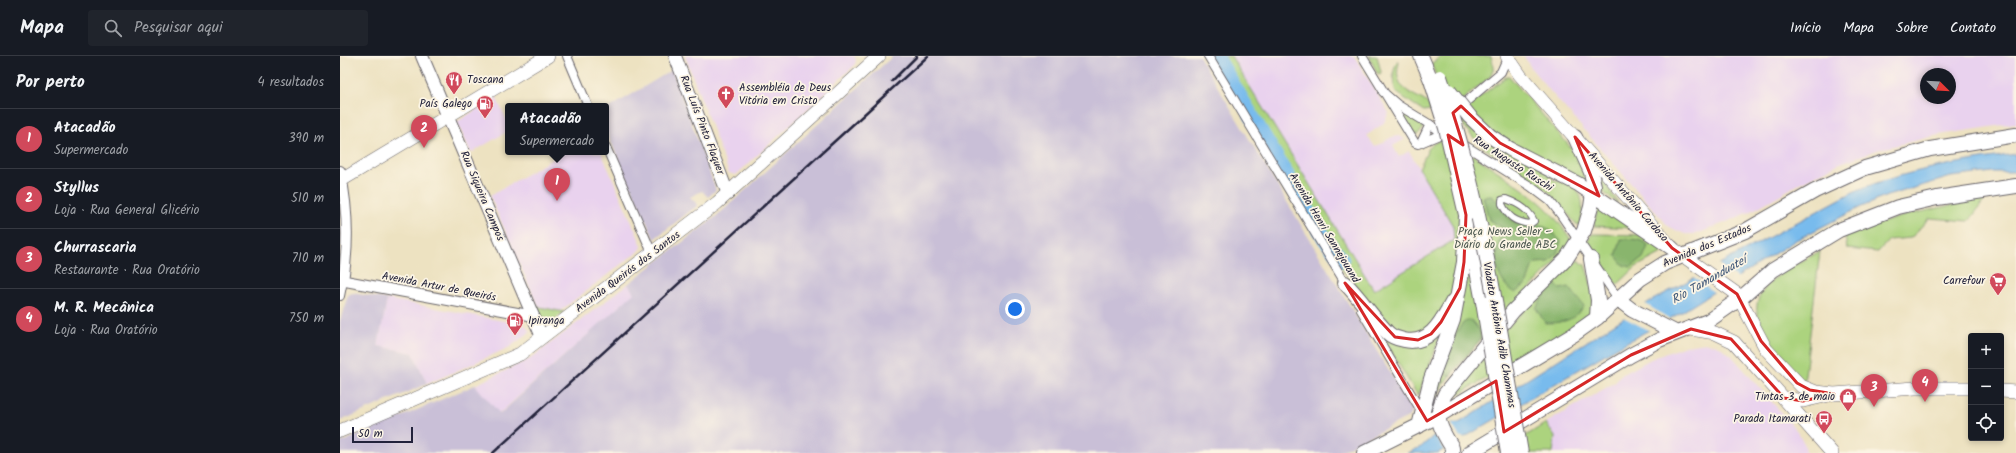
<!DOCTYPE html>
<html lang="pt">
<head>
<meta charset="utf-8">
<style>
	:root { --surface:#171b24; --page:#20242c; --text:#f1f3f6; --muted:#9ea1a6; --line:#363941; --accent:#d1495b }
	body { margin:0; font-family:Kalam,sans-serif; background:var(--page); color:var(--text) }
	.controls { position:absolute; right:12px; bottom:12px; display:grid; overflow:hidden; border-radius:4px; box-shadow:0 2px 6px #0003 }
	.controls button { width:36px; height:36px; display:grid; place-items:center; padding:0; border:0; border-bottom:1px solid var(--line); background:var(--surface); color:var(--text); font:20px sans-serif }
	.compass { position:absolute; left:1580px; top:12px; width:36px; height:36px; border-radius:50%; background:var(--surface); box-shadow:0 2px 6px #0003; rotate:114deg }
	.scale { position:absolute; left:12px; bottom:10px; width:61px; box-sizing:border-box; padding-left:4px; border:2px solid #22223b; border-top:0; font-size:11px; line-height:14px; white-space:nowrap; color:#22223b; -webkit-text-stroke:3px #fcf5e5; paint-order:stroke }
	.you { position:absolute; left:675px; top:253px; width:14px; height:14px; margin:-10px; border:3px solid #fff; border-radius:50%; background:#1a73e8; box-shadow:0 0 0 6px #1a73e833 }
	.badge { display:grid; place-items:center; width:26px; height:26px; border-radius:50%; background:var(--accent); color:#fff; font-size:13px; font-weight:700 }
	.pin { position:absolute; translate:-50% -33px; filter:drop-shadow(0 1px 2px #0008) }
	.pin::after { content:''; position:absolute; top:21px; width:14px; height:12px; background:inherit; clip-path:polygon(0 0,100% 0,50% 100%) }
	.popup { position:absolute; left:165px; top:47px; width:104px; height:52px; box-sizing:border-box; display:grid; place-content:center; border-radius:4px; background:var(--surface); filter:drop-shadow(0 1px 3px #0005); font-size:13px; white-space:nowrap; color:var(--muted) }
	.popup b { font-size:15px; color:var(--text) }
	.popup::after { content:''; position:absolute; left:50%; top:100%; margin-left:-8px; border:8px solid transparent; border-top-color:var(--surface) }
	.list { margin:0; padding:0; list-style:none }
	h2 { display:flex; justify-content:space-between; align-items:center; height:52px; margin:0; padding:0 16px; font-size:17px }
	h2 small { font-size:13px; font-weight:400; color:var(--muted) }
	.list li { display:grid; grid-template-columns:26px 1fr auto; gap:12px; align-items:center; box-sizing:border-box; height:60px; padding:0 16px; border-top:1px solid var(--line) }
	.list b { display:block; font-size:15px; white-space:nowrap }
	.list p { margin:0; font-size:13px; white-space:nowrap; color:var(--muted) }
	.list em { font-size:13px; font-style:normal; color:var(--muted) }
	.icon { flex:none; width:22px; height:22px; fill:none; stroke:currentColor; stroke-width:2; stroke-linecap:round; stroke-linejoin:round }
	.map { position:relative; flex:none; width:1676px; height:397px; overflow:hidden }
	header { display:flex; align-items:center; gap:24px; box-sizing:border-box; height:56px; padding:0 20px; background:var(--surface); border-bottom:1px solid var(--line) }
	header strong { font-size:19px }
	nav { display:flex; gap:22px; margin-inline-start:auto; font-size:14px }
	.search { width:280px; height:36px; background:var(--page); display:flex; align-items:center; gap:10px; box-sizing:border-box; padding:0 14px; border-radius:4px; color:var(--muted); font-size:15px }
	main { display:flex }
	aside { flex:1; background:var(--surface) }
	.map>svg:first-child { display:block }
	.built { fill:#e9d2ee; fill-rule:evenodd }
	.industrial { fill:#c9bfd7 }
	.green { fill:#acd37e; stroke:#677a5c }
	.forest { fill:#89b56d; stroke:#566c54 }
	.water { fill:#78bbed; stroke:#4d6e94 }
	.pier { fill:#ede2c1 }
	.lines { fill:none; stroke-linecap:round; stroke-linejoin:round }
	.river { stroke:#78bbed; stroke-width:15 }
	.pedestrian-casing { stroke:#69656a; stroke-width:8 }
	.minor-casing { stroke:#69656a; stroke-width:10 }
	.tertiary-casing { stroke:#69656a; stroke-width:12 }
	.secondary-casing { stroke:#69656a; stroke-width:14 }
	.primary-casing { stroke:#69656a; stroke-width:14 }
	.trunk-casing { stroke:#69656a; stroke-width:16 }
	.pedestrian { stroke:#fff; stroke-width:6 }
	.minor { stroke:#fff; stroke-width:8 }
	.tertiary { stroke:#fff; stroke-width:10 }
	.secondary { stroke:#fff; stroke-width:12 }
	.primary { stroke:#fff; stroke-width:13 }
	.trunk { stroke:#fff; stroke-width:14 }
	.rail { stroke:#22223b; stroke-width:2.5 }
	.trunk-bridge-casing { stroke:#69656a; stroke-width:16; stroke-linecap:butt }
	.trunk-bridge { stroke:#fff; stroke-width:14 }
	.marked { fill:none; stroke:#d62828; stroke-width:3; stroke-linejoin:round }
	.labels { text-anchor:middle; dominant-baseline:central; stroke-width:3.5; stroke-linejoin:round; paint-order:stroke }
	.poi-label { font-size:11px; fill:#22223b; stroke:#fcf5e5; text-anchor:end }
	.street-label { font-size:11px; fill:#22223b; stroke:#fcf5e5 }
	.park-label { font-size:11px; fill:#4b574f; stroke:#fcf5e5 }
	.water-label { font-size:12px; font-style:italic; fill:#405879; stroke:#fcf5e5 }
</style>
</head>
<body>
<header>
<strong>Mapa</strong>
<div class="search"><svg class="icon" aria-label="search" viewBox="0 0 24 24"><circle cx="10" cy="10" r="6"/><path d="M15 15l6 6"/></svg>Pesquisar aqui</div>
<nav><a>Início</a><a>Mapa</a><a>Sobre</a><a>Contato</a></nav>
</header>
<main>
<aside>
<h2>Por perto<small>4 resultados</small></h2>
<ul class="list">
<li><span class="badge">1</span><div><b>Atacadão</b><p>Supermercado</p></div><em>390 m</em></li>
<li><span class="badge">2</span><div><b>Styllus</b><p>Loja · Rua General Glicério</p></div><em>510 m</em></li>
<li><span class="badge">3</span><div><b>Churrascaria</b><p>Restaurante · Rua Oratório</p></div><em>710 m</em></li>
<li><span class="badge">4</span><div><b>M. R. Mecânica</b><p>Loja · Rua Oratório</p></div><em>750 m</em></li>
</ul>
</aside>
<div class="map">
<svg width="1676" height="397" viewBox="0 0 1676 397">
	<rect width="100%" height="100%" fill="#fcf5e5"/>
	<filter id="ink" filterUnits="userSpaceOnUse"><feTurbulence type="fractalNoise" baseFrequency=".025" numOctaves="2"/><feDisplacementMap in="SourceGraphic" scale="8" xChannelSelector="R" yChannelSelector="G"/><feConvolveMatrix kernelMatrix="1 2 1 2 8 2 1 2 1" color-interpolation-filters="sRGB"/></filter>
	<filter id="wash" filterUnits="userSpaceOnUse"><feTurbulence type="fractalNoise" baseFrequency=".012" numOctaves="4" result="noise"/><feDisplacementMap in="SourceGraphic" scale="16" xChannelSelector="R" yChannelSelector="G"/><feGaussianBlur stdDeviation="0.9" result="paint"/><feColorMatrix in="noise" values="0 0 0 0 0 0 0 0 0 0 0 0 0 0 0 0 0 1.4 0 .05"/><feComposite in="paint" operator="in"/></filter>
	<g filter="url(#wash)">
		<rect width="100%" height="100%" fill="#ede2c1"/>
		<!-- built -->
		<path class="built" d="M 345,0 L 514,0 L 516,3 L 515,9 L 396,119 L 389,117 Z
			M 891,0 L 1014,0 L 1049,57 L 1043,68 L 1027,79 L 1035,91 L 1052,81 L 1059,80 L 1065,83 L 1053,90 L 1059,101 L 1069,95 L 1113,170 L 1114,184 L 1034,234 Z
			M 1184,0 L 1676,0 L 1676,67 L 1598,79 L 1537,94 L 1498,108 L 1460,127 L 1410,156 L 1396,162 L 1357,178 L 1345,178 L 1329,171 L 1204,28 L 1191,12 ZM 1586,18 L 1610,18 L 1610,42 L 1586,42 Z
			M 156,41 L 168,67 L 168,75 L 131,97 L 117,66 Z
			M 224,96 L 261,96 L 302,190 L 301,193 L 220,255 L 198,250 L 150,140 Z
			M 288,228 L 295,237 L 159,358 L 135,329 L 190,303 Z
			M 47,243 L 185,269 L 190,276 L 170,291 L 87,328 L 73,297 L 38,290 Z
			M 1367,287 L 1380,291 L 1391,299 L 1457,375 L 1465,389 L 1466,397 L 1213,397 L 1215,381 L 1206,367 L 1276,326 L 1278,321 L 1311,303 L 1345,290 Z"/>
		<!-- industrial -->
		<path class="industrial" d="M 553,0 L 859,0 L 1070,350 L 1072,356 L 1070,360 L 997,397 L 0,397 L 0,387 L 135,329 L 160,358 L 294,237 L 288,228 L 378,159 Z
			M 332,14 L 376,134 L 368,141 L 362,135 L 350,141 L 358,149 L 314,183 L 266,75 L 266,54 Z
			M 12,237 L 47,243 L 38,290 L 73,297 L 87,328 L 0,365 L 0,265 L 8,239 Z"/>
		<!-- green -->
		<path class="green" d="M 873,0 L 891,0 L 1034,234 L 1114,184 L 1113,170 L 1079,112 L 1090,90 L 1101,83 C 1117,85 1194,139 1207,153 C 1216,162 1223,172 1230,182 L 1229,192 L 1140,284 L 1103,328 L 1095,344 L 1093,342 L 1095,329 L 1114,283 L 1101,278 L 1078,340 L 1032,264 L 1060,288 L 1083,274 L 1075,278 L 1063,277 L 1057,275 L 1050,270 L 1023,240 L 992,200 Z
			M 1029,0 L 1037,0 L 1041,16 L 1040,18 L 1037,17 Z
			M 1101,0 L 1151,0 L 1154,11 L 1150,21 L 1111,53 L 1091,8 Z
			M 1058,4 L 1059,6 C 1049,42 1091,38 1090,54 L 1084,55 L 1080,53 L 1056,36 C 1052,26 1052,14 1058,4 Z
			M 1167,20 L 1169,20 L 1238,100 L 1247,125 L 1216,109 L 1210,122 C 1216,125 1222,126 1228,128 C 1246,135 1243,153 1240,169 L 1236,168 L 1210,137 L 1143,91 L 1129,77 L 1119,62 L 1119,57 Z
			M 1063,56 L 1083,69 L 1083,73 L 1078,78 L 1074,78 L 1062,57 Z
			M 1259,118 L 1277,145 L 1277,147 L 1262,135 L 1257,119 Z
			M 1647,141 L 1629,165 L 1589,162 L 1571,182 L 1549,184 L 1538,196 L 1507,193 L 1505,179 L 1563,160 Z
			M 1258,150 L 1293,172 L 1254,170 Z
			M 1253,178 L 1302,179 L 1324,194 L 1322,197 L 1296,211 L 1277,229 L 1249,189 C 1247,184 1249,180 1253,178 Z
			M 1480,195 L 1464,327 C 1449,312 1413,272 1417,249 C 1418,240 1426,230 1433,224 C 1446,212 1465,204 1480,195 Z
			M 1238,204 L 1245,209 C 1249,221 1257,242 1251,254 C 1245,268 1138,327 1117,339 L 1113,339 L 1164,275 L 1193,245 Z
			M 195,250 L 224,256 L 205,271 Z
			M 1206,367 L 1215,381 L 1213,397 L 1159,397 Z"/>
		<!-- forest -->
		<path class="forest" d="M 1151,140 C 1165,149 1160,157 1173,165 C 1182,170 1190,166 1198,168 C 1208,171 1214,178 1221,185 L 1217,197 L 1209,206 L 1196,207 L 1192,211 L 1187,227 L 1175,237 C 1163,231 1155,213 1156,200 C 1157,190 1161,181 1163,172 L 1149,164 L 1143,141 Z
			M 1281,183 C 1290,183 1302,182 1308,190 L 1303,202 L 1291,211 L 1283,209 L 1276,200 Z
			M 1215,228 L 1220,233 L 1229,231 L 1244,250 C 1234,265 1222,267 1205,267 L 1196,252 L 1208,233 Z
			M 1131,264 L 1140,275 L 1140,284 L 1110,320 L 1102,315 C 1105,305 1116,270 1125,266 C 1125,265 1130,265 1131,264 Z"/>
		<!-- water -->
		<path class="water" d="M 1676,98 L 1676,116 L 1653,116 L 1611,121 L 1547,140 L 1519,152 L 1456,184 L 1342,256 L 1267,297 L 1098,397 L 1067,397 L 1081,391 L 1107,368 L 1119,367 L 1141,353 L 1309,246 L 1513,136 C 1565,114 1620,106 1676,98 Z"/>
		<!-- pier -->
		<path class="pier" d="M 1377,207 L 1399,223 L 1375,237 L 1352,220 Z
			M 1304,247 L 1330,263 L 1310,275 L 1281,260 Z
			M 1110,365 L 1119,380 L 1127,383 L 1102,397 L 1104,394 L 1094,377 L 1106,367 Z"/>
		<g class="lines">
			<!-- river -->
			<path class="river" d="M 876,0 L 985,183 L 1002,204"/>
		</g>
	</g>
	<g filter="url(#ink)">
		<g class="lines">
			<!-- pedestrian casing -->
			<g class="pedestrian-casing">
				<path id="pedestrian" d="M 1166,143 C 1177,147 1189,153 1194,165 L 1190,168 C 1175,166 1168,161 1162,148 L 1162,144 Z"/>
			</g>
			<!-- minor casing -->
			<g class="minor-casing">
				<path id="minor" d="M 227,0 L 248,50
					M 868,0 L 1007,230
					M 1022,0 L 1075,87 L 1078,88 L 1104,77
					M 1043,36 L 1058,49 L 1107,79
					M 1119,52 L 1161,16 L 1168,0
					M 1081,87 L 1090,68
					M 1121,87 L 1190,130 L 1210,145 L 1221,159 L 1279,244
					M 266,91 L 312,197
					M 0,240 L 3,225
					M 1021,254 L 1083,358"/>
			</g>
			<!-- tertiary casing -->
			<g class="tertiary-casing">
				<path id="tertiary" d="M 0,115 C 8,152 9,188 3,225
					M 0,224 L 194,260"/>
			</g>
			<!-- secondary casing -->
			<g class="secondary-casing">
				<path id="secondary" d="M 82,0 L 202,281
					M 335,0 L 388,138"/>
			</g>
			<!-- primary casing -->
			<g class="primary-casing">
				<path id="primary" d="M 1167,0 L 1180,19 L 1332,192 L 1397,238 L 1426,293 L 1461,330 L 1476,336 L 1494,338 L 1575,332 L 1631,332
					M 0,125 L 208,0
					M 1351,273 L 1375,277 L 1394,286 L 1492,397
					M 1661,335 L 1676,336
					M 1444,342 L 1463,345 L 1489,339
					M 0,375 L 180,298 L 377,147 L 539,0"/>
			</g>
			<!-- trunk casing -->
			<g class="trunk-casing">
				<path id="trunk" d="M 1081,0 L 1091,24
					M 1150,80 L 1170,93 L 1238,128 L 1332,192
					M 1131,183 L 1143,246
					M 1251,203 L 1258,244 L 1257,262
					M 1005,227 C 1021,243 1032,261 1048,277 C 1052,281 1059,283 1064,284 C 1090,290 1102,264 1113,245
					M 1279,244 L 1292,254 L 1337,277
					M 1079,370 L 1091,323 L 1113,264 L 1124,206 L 1126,159
					M 1024,397 L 1098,360 L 1233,279 L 1257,262 L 1300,223 L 1325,207 L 1405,175 L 1475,135 L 1525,112 L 1590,93 L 1676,79
					M 1112,397 C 1113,392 1111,389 1108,385 C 1097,366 1095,359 1105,338 L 1173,255 L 1226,203 L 1244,175 L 1251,151 L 1254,130 L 1251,116 L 1235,81
					M 1129,397 L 1291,299 L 1319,284 L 1368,265 L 1401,242 L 1433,214 L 1499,174 L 1558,151 L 1597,142 L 1676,130"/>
			</g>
			<!-- pedestrian -->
			<use href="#pedestrian" class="pedestrian"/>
			<!-- minor -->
			<use href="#minor" class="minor"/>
			<!-- tertiary -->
			<use href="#tertiary" class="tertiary"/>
			<!-- secondary -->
			<use href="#secondary" class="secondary"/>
			<!-- primary -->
			<use href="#primary" class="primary"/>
			<!-- trunk -->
			<use href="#trunk" class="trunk"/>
			<!-- rail -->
			<path class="rail" d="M 552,25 L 577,0
				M 153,397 L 588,0"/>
			<!-- trunk-bridge casing -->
			<g class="trunk-bridge-casing">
				<path id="trunk-bridge" d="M 1100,21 C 1142,143 1159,271 1181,397
					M 1091,24 L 1106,72 L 1126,159
					M 1109,35 L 1130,61 L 1150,80
					M 1143,246 L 1168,397"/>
			</g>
			<!-- trunk-bridge -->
			<use href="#trunk-bridge" class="trunk-bridge"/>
		</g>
	</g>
	<!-- marked area -->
	<path class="marked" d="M 1121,50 L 1160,87 L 1259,140 L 1235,81 L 1332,192 L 1397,238 L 1421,285 L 1457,327 L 1470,334 L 1494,338 L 1463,345 L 1444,342 L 1391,283 L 1351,273 L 1291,299 L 1164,376 L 1156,325 L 1087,365 L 1005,227 L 1055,281 L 1078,284 L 1091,278 L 1101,266 L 1120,232 L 1124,206 L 1126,159 L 1108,79 L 1123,89 L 1113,57 Z"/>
	<!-- icons -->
	<defs>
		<g id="restaurant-pin" transform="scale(0.9)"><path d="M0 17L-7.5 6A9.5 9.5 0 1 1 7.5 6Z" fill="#d1495b" stroke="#fcf5e5"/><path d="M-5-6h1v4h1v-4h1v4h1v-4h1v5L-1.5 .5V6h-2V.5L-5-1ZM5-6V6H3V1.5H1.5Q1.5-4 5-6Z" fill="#fff"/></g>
		<g id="church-pin" transform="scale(0.9)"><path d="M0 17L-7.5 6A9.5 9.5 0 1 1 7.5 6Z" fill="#d1495b" stroke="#fcf5e5"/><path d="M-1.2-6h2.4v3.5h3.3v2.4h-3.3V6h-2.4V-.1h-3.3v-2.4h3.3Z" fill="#fff"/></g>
		<g id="fuel-pin" transform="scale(0.9)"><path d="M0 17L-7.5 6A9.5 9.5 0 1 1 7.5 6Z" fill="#d1495b" stroke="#fcf5e5"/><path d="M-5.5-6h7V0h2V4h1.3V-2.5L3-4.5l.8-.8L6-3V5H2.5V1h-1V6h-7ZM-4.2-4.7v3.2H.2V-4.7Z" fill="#fff"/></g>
		<g id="supermarket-pin" transform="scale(0.9)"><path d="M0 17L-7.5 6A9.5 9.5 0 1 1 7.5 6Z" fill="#d1495b" stroke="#fcf5e5"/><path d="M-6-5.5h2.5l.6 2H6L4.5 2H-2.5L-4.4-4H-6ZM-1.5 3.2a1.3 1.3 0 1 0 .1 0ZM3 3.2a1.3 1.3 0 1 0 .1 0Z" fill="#fff"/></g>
		<g id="shop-pin" transform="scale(0.9)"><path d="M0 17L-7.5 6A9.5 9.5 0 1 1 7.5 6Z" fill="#d1495b" stroke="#fcf5e5"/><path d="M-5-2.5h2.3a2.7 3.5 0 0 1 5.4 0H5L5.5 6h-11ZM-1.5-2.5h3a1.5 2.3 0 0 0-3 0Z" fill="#fff"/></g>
		<g id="bus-pin" transform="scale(0.9)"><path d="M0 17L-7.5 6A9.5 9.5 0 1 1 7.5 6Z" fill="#d1495b" stroke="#fcf5e5"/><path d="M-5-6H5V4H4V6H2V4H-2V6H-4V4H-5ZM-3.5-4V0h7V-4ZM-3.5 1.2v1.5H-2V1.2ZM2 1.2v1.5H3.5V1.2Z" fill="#fff"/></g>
	</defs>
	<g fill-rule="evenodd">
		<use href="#restaurant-pin" x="114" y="24"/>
		<use href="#church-pin" x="386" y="38"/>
		<use href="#fuel-pin" x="145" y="48"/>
		<use href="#supermarket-pin" x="1658" y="225"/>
		<use href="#fuel-pin" x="175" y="265"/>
		<use href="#shop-pin" x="1508" y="341"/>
		<use href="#bus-pin" x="1484" y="363"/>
	</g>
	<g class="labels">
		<!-- poi labels -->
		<g class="poi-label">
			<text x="127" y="24" text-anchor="start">Toscana</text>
			<text x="399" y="32" text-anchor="start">Assembléia de Deus<tspan x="399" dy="13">Vitória em Cristo</tspan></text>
			<text x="132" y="48">País Galego</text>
			<text x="1645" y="225">Carrefour</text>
			<text x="188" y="265" text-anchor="start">Ipiranga</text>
			<text x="1495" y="341">Tintas 3 de maio</text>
			<text x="1471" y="363">Parada Itamarati</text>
		</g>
		<!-- street labels -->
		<g class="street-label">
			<text transform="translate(362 69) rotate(69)">Rua Luís Pinto Flaquer</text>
			<text transform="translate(1173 108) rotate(33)">Rua Augusto Ruschi</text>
			<text transform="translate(142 140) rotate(67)">Rua Siqueira Campos</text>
			<text transform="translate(1288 141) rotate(49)">Avenida Antônio Cardoso</text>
			<text transform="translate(984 172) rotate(59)">Avenida Henri Sannejouand</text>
			<text transform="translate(1367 190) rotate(-23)">Avenida dos Estados</text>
			<text transform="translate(288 216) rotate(-37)">Avenida Queirós dos Santos</text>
			<text transform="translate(99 231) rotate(11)">Avenida Artur de Queirós</text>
			<text transform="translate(1159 279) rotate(80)">Viaduto Antônio Adib Chammas</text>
		</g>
		<!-- park labels -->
		<g class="park-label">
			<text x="1165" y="176">Praça News Seller –<tspan x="1165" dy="13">Diário do Grande ABC</tspan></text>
		</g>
		<!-- water labels -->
		<g class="water-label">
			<text transform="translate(1369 224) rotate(-30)">Rio Tamanduateí</text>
		</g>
	</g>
</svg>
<div class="controls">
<button>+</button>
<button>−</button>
<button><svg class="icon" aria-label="locate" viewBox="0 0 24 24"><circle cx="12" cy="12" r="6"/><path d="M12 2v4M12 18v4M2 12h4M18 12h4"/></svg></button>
</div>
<svg class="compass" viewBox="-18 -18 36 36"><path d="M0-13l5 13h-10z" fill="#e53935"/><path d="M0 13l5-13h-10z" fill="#9ea1a6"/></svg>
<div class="scale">50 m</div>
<div class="you"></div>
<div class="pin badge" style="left:217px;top:145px">1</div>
<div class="popup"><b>Atacadão</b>Supermercado</div>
<div class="pin badge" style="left:84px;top:92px">2</div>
<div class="pin badge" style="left:1534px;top:351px">3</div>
<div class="pin badge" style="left:1585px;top:346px">4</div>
</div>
</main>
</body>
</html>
